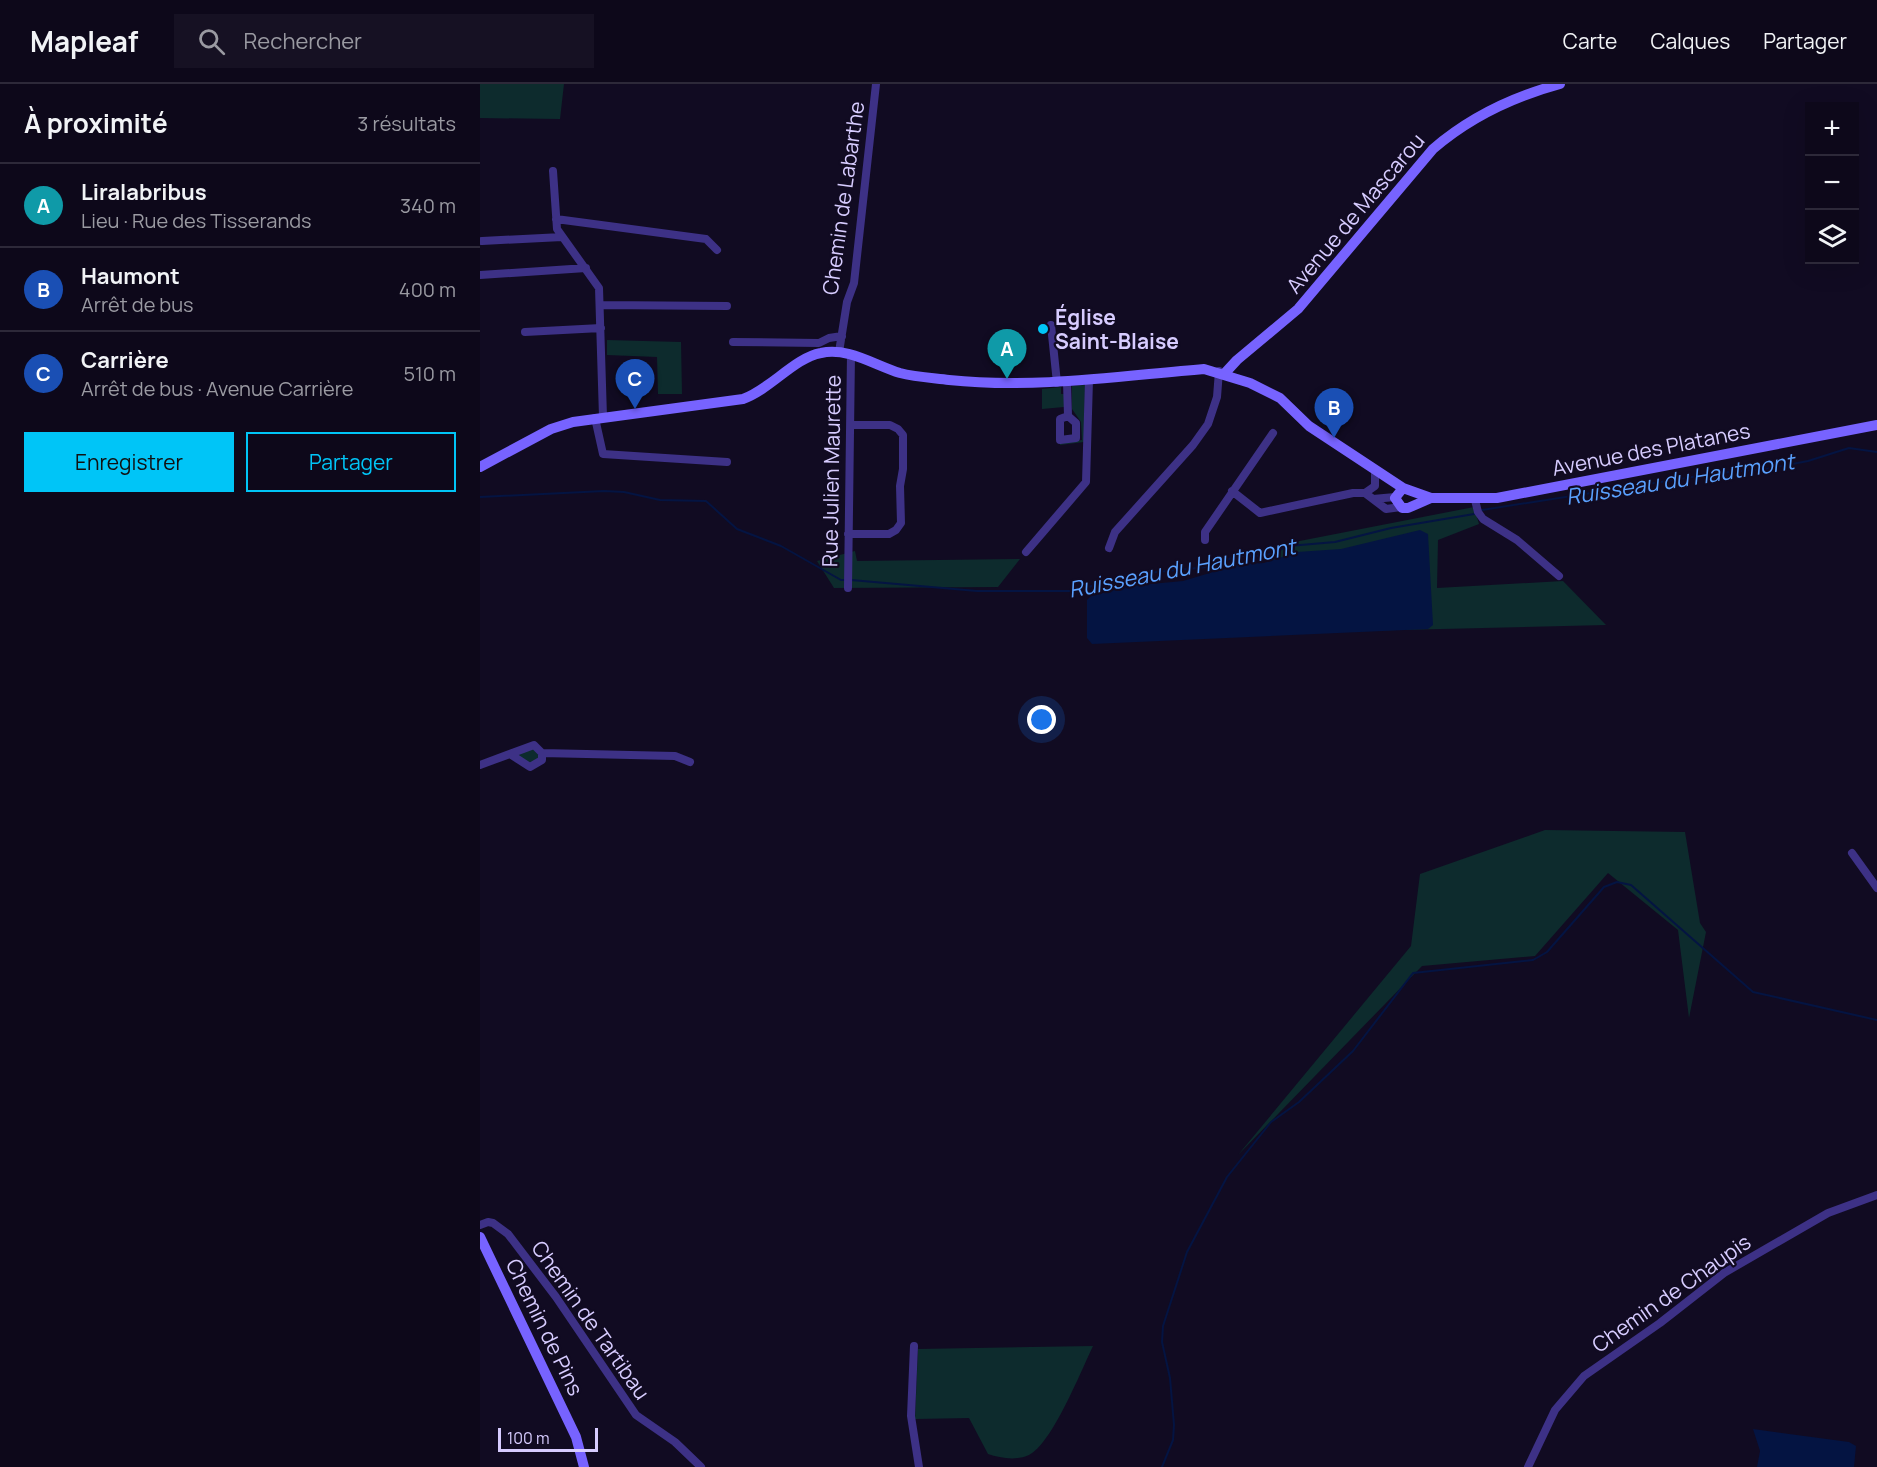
<!DOCTYPE html>
<html lang="fr">
<head>
<meta charset="utf-8">
<style>
	:root { --surface:#0d081a; --page:#161123; --text:#f1f3f6; --muted:#9a9aa2; --line:#2d2939; --accent:#00c5f7 }
	body { margin:0; font-family:Manrope,sans-serif; background:var(--page); color:var(--text) }
	.controls { position:absolute; right:18px; top:18px; display:grid; overflow:hidden; border-radius:0px; box-shadow:0 6px 24px #0002 }
	.controls button { width:54px; height:54px; display:grid; place-items:center; padding:0; border:0; border-bottom:2px solid var(--line); background:var(--surface); color:var(--text); font:30px sans-serif }
	.scale { position:absolute; left:18px; bottom:15px; width:100px; box-sizing:border-box; padding-left:6px; border:3px solid #d7ccff; border-top:0; font-size:16px; line-height:21px; white-space:nowrap; color:#d7ccff; -webkit-text-stroke:4px #110b22; paint-order:stroke }
	.you { position:absolute; left:562px; top:636px; width:21px; height:21px; margin:-15px; border:4px solid #fff; border-radius:50%; background:#1a73e8; box-shadow:0 0 0 9px #1a73e833 }
	.badge { display:grid; place-items:center; width:39px; height:39px; border-radius:50%; background:var(--accent); color:#fff; font-size:20px; font-weight:700 }
	.pin { position:absolute; translate:-50% -50px; filter:drop-shadow(0 2px 3px #0008) }
	.pin::after { content:''; position:absolute; top:32px; width:21px; height:18px; background:inherit; clip-path:polygon(0 0,100% 0,50% 100%) }
	.list { margin:0; padding:0; list-style:none }
	h2 { display:flex; justify-content:space-between; align-items:center; height:78px; margin:0; padding:0 24px; font-size:26px }
	h2 small { font-size:20px; font-weight:400; color:var(--muted) }
	.list li { display:grid; grid-template-columns:39px 1fr auto; gap:18px; align-items:center; box-sizing:border-box; height:84px; padding:0 24px; border-top:2px solid var(--line) }
	.list b { display:block; font-size:22px; white-space:nowrap }
	.list p { margin:0; font-size:20px; white-space:nowrap; color:var(--muted) }
	.list em { font-size:20px; font-style:normal; color:var(--muted) }
	.actions { display:flex; gap:12px; padding:18px 24px }
	.actions a { flex:1; padding:14px 0; border:2px solid var(--accent); border-radius:0px; text-align:center; font-size:21px; color:var(--accent) }
	.actions .main { background:var(--accent); color:#111 }
	.icon { flex:none; width:33px; height:33px; fill:none; stroke:currentColor; stroke-width:2; stroke-linecap:round; stroke-linejoin:round }
	.map { position:relative; flex:none; width:1397px; height:1383px; overflow:hidden }
	header { display:flex; align-items:center; gap:36px; box-sizing:border-box; height:84px; padding:0 30px; background:var(--surface); border-bottom:2px solid var(--line) }
	header strong { font-size:28px }
	nav { display:flex; gap:33px; margin-inline-start:auto; font-size:21px }
	.search { width:420px; height:54px; background:var(--page); display:flex; align-items:center; gap:15px; box-sizing:border-box; padding:0 21px; border-radius:0px; color:var(--muted); font-size:22px }
	main { display:flex }
	aside { flex:1; background:var(--surface) }
	.map>svg:first-child { display:block }
	.green { fill:#0d2b2d }
	.water { fill:#041442 }
	.lines { fill:none; stroke-linecap:round; stroke-linejoin:round }
	.stream { stroke:#041442; stroke-width:2 }
	.street { stroke:#3d3186; stroke-width:8 }
	.secondary { stroke:#7763ff; stroke-width:10 }
	.poi-dot { fill:#00c5f7; stroke:#110b22; stroke-width:2 }
	.labels { text-anchor:middle; dominant-baseline:central; stroke-width:4.5; stroke-linejoin:round; paint-order:stroke }
	.street-label { font-size:21px; fill:#d7ccff; stroke:#110b22 }
	.poi-label { font-size:21px; font-weight:bold; fill:#d7ccff; stroke:#110b22; text-anchor:start }
	.water-label { font-size:22px; font-style:italic; fill:#5aa1ff; stroke:#110b22 }
</style>
</head>
<body>
<header>
<strong>Mapleaf</strong>
<div class="search"><svg class="icon" aria-label="search" viewBox="0 0 24 24"><circle cx="10" cy="10" r="6"/><path d="M15 15l6 6"/></svg>Rechercher</div>
<nav><a>Carte</a><a>Calques</a><a>Partager</a></nav>
</header>
<main>
<aside>
<h2>À proximité<small>3 résultats</small></h2>
<ul class="list">
<li><span class="badge" style="background:#0f9aa8">A</span><div><b>Liralabribus</b><p>Lieu · Rue des Tisserands</p></div><em>340 m</em></li>
<li><span class="badge" style="background:#1a4fb4">B</span><div><b>Haumont</b><p>Arrêt de bus</p></div><em>400 m</em></li>
<li><span class="badge" style="background:#1a4fb4">C</span><div><b>Carrière</b><p>Arrêt de bus · Avenue Carrière</p></div><em>510 m</em></li>
</ul>
<div class="actions"><a class="main">Enregistrer</a><a>Partager</a></div>
</aside>
<div class="map">
<svg width="1397" height="1383" viewBox="0 0 1397 1383">
	<rect width="100%" height="100%" fill="#110b22"/>
	<!-- green -->
	<path class="green" d="M 0,0 L 84,0 L 80,35 L 0,34 Z
		M 127,256 L 201,258 L 202,310 L 178,310 L 177,273 L 127,271 Z
		M 605,301 L 604,358 L 580,361 L 580,359 L 602,356 L 601,338 L 592,325 L 592,302 Z
		M 581,303 L 581,310 L 585,310 L 584,323 L 562,325 L 562,305 Z
		M 994,423 L 999,440 L 958,456 L 957,504 L 1083,497 L 1126,541 L 787,549 L 794,462 Z
		M 375,467 L 377,477 L 540,475 L 518,503 L 354,504 L 337,477 Z
		M 52,664 L 59,668 L 60,674 L 50,680 L 36,670 Z
		M 1065,746 L 1205,748 L 1220,839 L 1226,848 L 1209,934 L 1198,846 L 1128,789 L 1055,872 L 942,882 L 758,1071 L 931,862 L 940,790 Z
		M 613,1262 C 601,1287 572,1360 549,1371 C 536,1377 520,1374 508,1370 L 489,1334 L 435,1335 L 438,1265 Z"/>
	<!-- water -->
	<path class="water" d="M 940,446 L 948,450 L 953,541 L 948,545 L 612,560 L 607,554 L 607,516 L 611,512 L 650,502 L 703,497 L 760,480 L 784,479 L 817,468 L 861,465 Z
		M 1273,1345 L 1369,1358 L 1376,1362 L 1374,1383 L 1277,1383 L 1280,1367 Z"/>
	<g class="lines">
		<!-- stream -->
		<path class="stream" d="M 0,413 L 124,407 L 144,408 L 180,416 L 226,417 L 257,445 L 301,462 L 361,496 L 366,496
			M 1002,426 L 1238,389 L 1286,385 L 1328,377 L 1369,364 L 1397,368
			M 371,496 L 497,507 L 596,507 L 647,491 L 727,483 L 757,472 L 785,472 L 809,462 L 855,458 L 911,444 L 994,430
			M 682,1383 L 693,1356 L 694,1341 L 690,1294 L 682,1258 L 683,1242 L 707,1168 L 747,1093 L 791,1038 L 819,1018 L 873,967 L 933,889 L 1053,876 L 1067,868 L 1124,803 L 1137,798 L 1151,801 L 1273,908 L 1397,936"/>
		<!-- street -->
		<path class="street" d="M 73,87 L 77,145 L 119,204 L 123,333
			M 76,135 L 226,155 L 237,166
			M 2,157 L 82,153
			M 0,191 L 106,184
			M 121,221 L 247,222
			M 571,241 L 577,299
			M 45,248 L 121,244
			M 253,258 L 339,259 L 349,254 L 362,252
			M 359,268 L 367,218 L 374,199 L 396,0
			M 587,298 L 588,332 L 580,335 L 580,356 L 596,354 L 596,339 L 588,332
			M 115,334 L 123,370 L 247,378
			M 752,407 L 780,429 L 873,409 L 885,409 L 906,425 L 921,423
			M 885,409 L 895,402 L 895,386
			M 893,415 L 915,413
			M 995,416 L 998,428 L 1003,435 L 1037,456 L 1079,492
			M 368,450 L 409,450 L 416,446 L 421,439 L 420,402 L 423,385 L 423,351 L 418,345 L 410,341 L 370,341
			M 725,456 L 725,448 L 793,349
			M 629,464 L 635,448 L 713,361 L 728,340 L 737,313 L 739,287
			M 546,468 L 606,398 L 609,296
			M 368,504 L 371,270
			M 30,670 L 50,683 L 62,676 L 62,669
			M 0,681 L 54,661 L 62,669 L 195,672 L 210,678
			M 1372,769 L 1397,804
			M 0,1141 L 8,1138 L 13,1139 L 28,1150 L 76,1213 L 156,1331 L 195,1358 L 221,1383
			M 434,1262 L 431,1332 L 439,1383
			M 1048,1383 L 1075,1326 L 1104,1292 L 1180,1239 L 1244,1189 L 1348,1129 L 1397,1111"/>
		<!-- secondary -->
		<path class="secondary" d="M 745,289 L 757,276 L 818,225 L 953,65 C 990,33 1032,13 1080,0
			M 0,383 L 71,345 L 93,338 L 263,315 C 291,305 314,274 341,269 C 368,263 394,281 420,289 C 435,293 453,294 469,296 C 555,305 639,292 724,285 L 770,299 L 800,314 L 829,342 L 923,404 L 951,414 L 1017,414 L 1397,341
			M 923,404 L 915,414 L 922,424 L 928,424 L 951,414
			M 0,1153 L 96,1353 L 104,1383"/>
	</g>
	<!-- markers -->
	<circle class="poi-dot" cx="563" cy="245" r="6"/>
	<g class="labels">
		<!-- street labels -->
		<g class="street-label">
			<text transform="translate(363 114) rotate(-82)">Chemin de Labarthe</text>
			<text transform="translate(875 129) rotate(-50)">Avenue de Mascarou</text>
			<text transform="translate(1171 365) rotate(-11)">Avenue des Platanes</text>
			<text transform="translate(351 387) rotate(-89)">Rue Julien Maurette</text>
			<text transform="translate(1191 1209) rotate(-35)">Chemin de Chaupis</text>
			<text transform="translate(111 1236) rotate(55)">Chemin de Tartibau</text>
			<text transform="translate(65 1243) rotate(64)">Chemin de Pins</text>
		</g>
		<!-- poi labels -->
		<g class="poi-label">
			<text x="575" y="233">Église<tspan x="575" dy="24">Saint-Blaise</tspan></text>
		</g>
		<!-- water labels -->
		<g class="water-label">
			<text transform="translate(1200 395) rotate(-9)">Ruisseau du Hautmont</text>
			<text transform="translate(702 484) rotate(-11)">Ruisseau du Hautmont</text>
		</g>
	</g>
</svg>
<div class="controls">
<button>+</button>
<button>−</button>
<button><svg class="icon" aria-label="layers" viewBox="0 0 24 24"><path d="M12 4l9 5-9 5-9-5zM3 14l9 5 9-5"/></svg></button>
</div>
<div class="scale">100 m</div>
<div class="you"></div>
<div class="pin badge" style="left:527px;top:295px;background:#0f9aa8">A</div>
<div class="pin badge" style="left:854px;top:354px;background:#1a4fb4">B</div>
<div class="pin badge" style="left:155px;top:325px;background:#1a4fb4">C</div>
</div>
</main>
</body>
</html>
